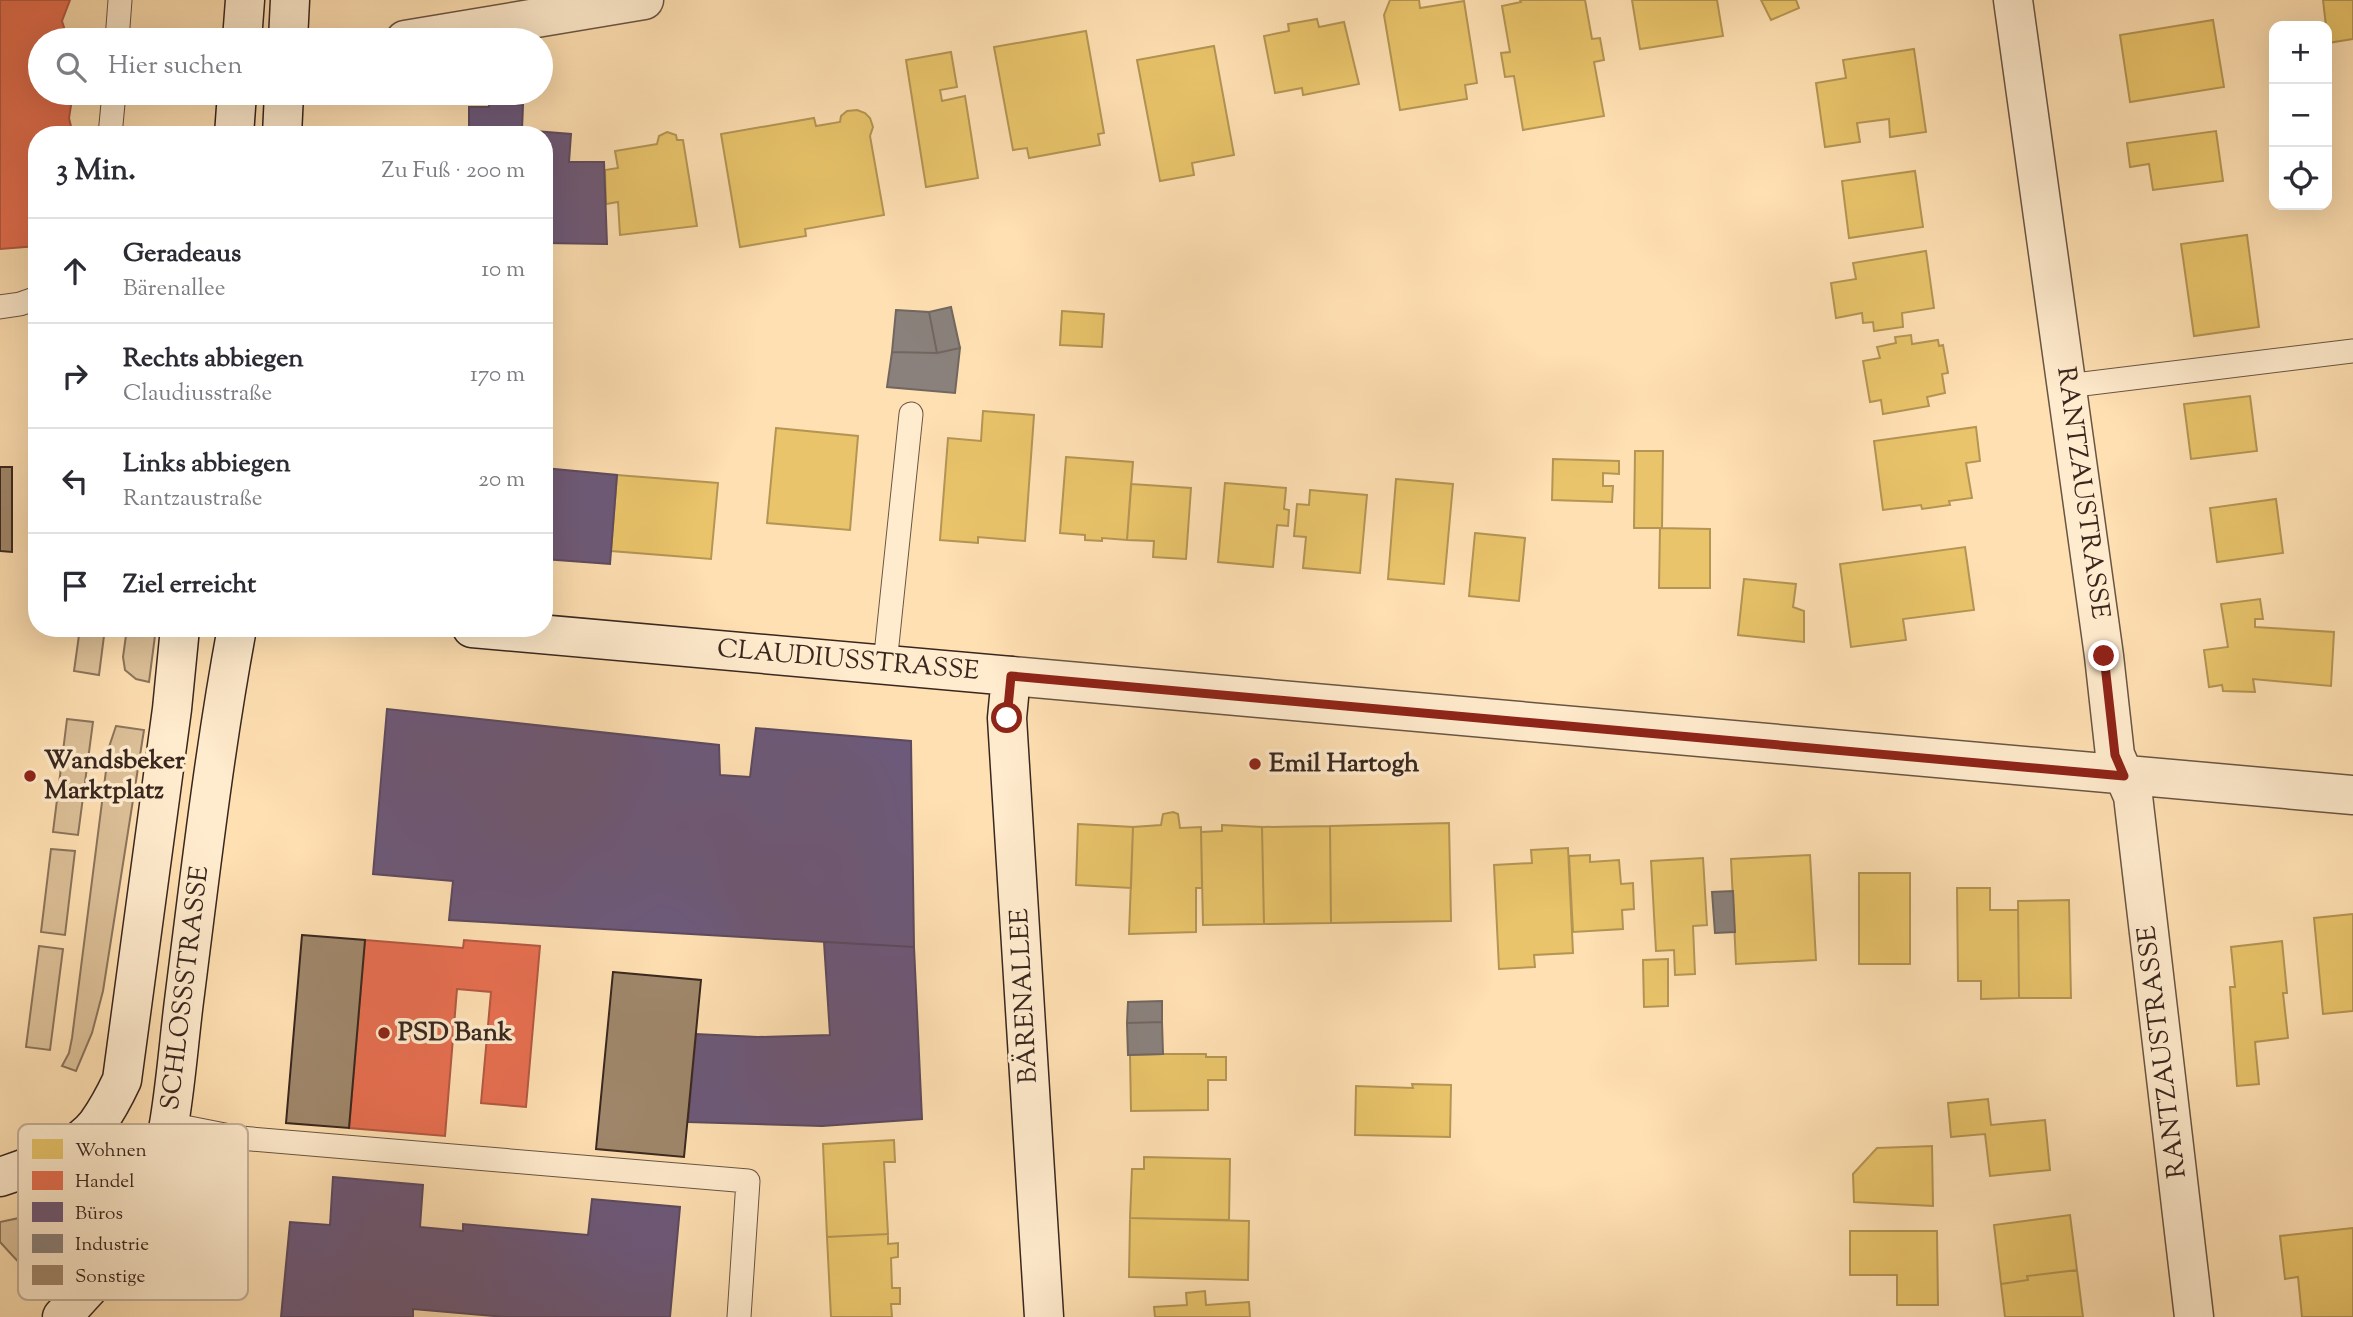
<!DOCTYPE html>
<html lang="de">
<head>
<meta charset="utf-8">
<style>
	:root { --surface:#fff; --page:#f2f2f3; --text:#2b2b33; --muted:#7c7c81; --line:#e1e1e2 }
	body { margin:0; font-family:"Sorts Mill Goudy",serif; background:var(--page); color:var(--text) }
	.controls { position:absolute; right:21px; top:21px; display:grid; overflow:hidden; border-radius:14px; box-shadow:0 7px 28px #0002 }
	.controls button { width:63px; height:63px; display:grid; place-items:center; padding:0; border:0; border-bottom:2px solid var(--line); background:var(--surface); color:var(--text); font:35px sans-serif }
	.stop { position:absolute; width:21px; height:21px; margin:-16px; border:5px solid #8f2418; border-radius:50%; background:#fff }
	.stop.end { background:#8f2418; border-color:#fff; box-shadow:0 2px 7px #0008 }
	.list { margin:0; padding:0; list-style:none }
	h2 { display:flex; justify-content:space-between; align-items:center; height:91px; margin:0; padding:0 28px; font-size:30px }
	h2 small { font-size:23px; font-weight:400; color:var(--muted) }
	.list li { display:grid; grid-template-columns:46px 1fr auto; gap:21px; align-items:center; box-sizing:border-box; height:105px; padding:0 28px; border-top:2px solid var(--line) }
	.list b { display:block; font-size:26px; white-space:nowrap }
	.list p { margin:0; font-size:23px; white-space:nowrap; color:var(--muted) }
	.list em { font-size:23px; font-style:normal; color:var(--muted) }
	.icon { flex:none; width:38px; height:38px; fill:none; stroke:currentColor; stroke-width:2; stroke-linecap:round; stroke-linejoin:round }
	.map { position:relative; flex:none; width:2353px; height:1317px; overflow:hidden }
	.search { position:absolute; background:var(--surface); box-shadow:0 7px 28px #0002; left:28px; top:28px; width:525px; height:77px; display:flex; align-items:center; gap:18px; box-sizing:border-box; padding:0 24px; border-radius:38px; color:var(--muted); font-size:26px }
	.panel { position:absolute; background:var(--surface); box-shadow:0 7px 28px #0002; left:28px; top:126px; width:525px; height:511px; border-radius:28px }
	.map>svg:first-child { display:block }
	.green { fill:#ddc199; stroke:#8b745c; stroke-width:2 }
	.homes { fill:#e9c46a; stroke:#b49554; stroke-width:2 }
	.shops { fill:#e76f51; stroke:#b35942; stroke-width:2 }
	.offices { fill:#6d597a; stroke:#5d4a5f; stroke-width:2 }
	.industry { fill:#8a817c; stroke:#726660; stroke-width:2 }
	.building { fill:#a0876b; stroke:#39271f; stroke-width:2 }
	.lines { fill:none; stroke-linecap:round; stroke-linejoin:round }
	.lane-casing { stroke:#6a5544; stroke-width:25 }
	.street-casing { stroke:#6a5544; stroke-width:41 }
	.secondary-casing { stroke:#39271f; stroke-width:41 }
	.lane { stroke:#ffebcd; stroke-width:23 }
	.street { stroke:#ffebcd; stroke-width:38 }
	.secondary { stroke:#ffebcd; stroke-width:38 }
	.route { stroke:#8f2418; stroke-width:9 }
	.poi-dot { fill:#8f2418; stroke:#ffebcd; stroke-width:2.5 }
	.labels { text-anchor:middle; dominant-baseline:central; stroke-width:7; stroke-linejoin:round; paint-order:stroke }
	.street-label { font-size:26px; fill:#39271f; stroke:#ffebcd }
	.poi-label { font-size:26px; font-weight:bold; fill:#39271f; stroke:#ffebcd; text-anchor:start }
	.key { fill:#ffebcd; stroke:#c4b099; stroke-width:2 }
	.key-label { font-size:19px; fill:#39271f }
</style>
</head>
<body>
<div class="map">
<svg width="2353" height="1317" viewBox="0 0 2353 1317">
	<rect width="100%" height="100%" fill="#ffe0b2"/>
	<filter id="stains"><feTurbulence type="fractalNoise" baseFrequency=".00286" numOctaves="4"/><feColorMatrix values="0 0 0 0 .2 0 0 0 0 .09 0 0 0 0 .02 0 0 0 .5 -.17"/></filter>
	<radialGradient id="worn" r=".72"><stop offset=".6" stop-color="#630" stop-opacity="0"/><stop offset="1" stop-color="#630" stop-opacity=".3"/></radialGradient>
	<!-- green -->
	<path class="green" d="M 80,628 L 105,628 L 99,675 L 74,671 Z
		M 127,628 L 156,628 L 149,682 L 136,679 L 125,670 L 123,657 Z
		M 67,719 L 93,722 L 78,835 L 53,832 Z
		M 116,726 L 144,730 L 103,991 L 92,1033 L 76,1071 L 62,1066 L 69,1053 L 72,1038 L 109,747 Z
		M 51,849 L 75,851 L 65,935 L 41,932 Z
		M 39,946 L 63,949 L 50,1050 L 26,1047 Z
		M 139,1138 L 141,1142 C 135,1157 131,1173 124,1188 C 108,1228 75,1261 47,1293 L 0,1242 L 0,1222 C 46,1214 117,1185 135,1139 Z"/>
	<!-- homes -->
	<path class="homes" d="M 1390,0 L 1419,0 L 1420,8 L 1464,1 L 1477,83 L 1465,85 L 1467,99 L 1400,110 L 1384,15 Z
		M 1520,0 L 1585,0 L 1592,39 L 1600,38 L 1604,60 L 1594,62 L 1604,116 L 1523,130 L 1514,76 L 1505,77 L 1501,53 L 1510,52 L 1502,6 L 1521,2 Z
		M 1632,0 L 1717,0 L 1723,36 L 1640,49 Z
		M 1761,0 L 1796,0 L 1799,8 L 1771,20 Z
		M 2323,0 L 2353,0 L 2353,39 L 2328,43 Z
		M 1317,19 L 1319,27 L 1344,22 L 1359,84 L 1303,95 L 1302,88 L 1275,93 L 1264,36 L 1289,31 L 1288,24 Z
		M 2213,20 L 2224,87 L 2130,102 L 2120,35 Z
		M 1086,31 L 1104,133 L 1098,134 L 1100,145 L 1029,158 L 1027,148 L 1013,150 L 994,47 Z
		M 1214,46 L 1234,155 L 1192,163 L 1194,175 L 1160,181 L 1137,60 Z
		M 1914,49 L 1926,132 L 1890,137 L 1889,119 L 1857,123 L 1860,142 L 1825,147 L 1816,83 L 1846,78 L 1843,60 Z
		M 951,52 L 957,87 L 940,90 L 942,101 L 965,96 L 978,178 L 926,187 L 906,60 Z
		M 857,110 L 865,113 L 870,118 L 873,127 L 870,136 L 884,215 L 805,229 L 806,236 L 740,247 L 721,134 L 814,118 L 816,126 L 840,122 L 841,116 L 847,111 Z
		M 2216,131 L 2223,181 L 2153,190 L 2149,164 L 2130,167 L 2127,143 Z
		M 667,132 L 676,135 L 677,140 L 683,140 L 697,226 L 620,235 L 618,202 L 606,204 L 605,170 L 618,168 L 615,151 L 657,144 L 659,136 Z
		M 1915,171 L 1923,227 L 1849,238 L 1842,181 Z
		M 2247,235 L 2259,327 L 2194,336 L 2181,244 Z
		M 1926,251 L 1934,308 L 1902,313 L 1903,327 L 1874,331 L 1873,322 L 1863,323 L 1862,313 L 1836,318 L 1831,283 L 1856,279 L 1853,263 Z
		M 1062,311 L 1104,314 L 1102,347 L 1060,345 Z
		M 1911,335 L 1912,344 L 1938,340 L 1939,346 L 1943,345 L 1948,373 L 1942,374 L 1945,393 L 1927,397 L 1929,406 L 1883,414 L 1881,400 L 1870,402 L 1863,361 L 1880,358 L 1877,347 L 1896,343 L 1895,337 Z
		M 2250,396 L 2257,451 L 2191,459 L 2184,404 Z
		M 983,411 L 1034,415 L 1025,541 L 978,537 L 978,543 L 940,540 L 948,438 L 981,441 Z
		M 1976,427 L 1980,461 L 1966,463 L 1972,498 L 1949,501 L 1950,505 L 1922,509 L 1921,505 L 1883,510 L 1874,441 Z
		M 776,428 L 858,436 L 850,530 L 767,523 Z
		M 1635,451 L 1663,451 L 1662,528 L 1634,528 Z
		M 1066,457 L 1133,462 L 1127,540 L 1102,538 L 1102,541 L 1085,540 L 1085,535 L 1060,533 Z
		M 1553,459 L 1619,461 L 1619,474 L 1603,473 L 1603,486 L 1613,486 L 1612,502 L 1552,500 Z
		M 617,475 L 718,483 L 711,559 L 611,551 Z
		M 1396,479 L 1453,484 L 1444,584 L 1388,579 Z
		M 1225,483 L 1286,488 L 1284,509 L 1289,510 L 1288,526 L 1277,525 L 1273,567 L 1218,562 Z
		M 1131,484 L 1191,488 L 1186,559 L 1153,557 L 1154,541 L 1127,540 Z
		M 1310,490 L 1367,495 L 1360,573 L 1303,568 L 1306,537 L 1294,536 L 1297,504 L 1309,505 Z
		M 2276,499 L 2283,553 L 2217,562 L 2210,508 Z
		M 1660,528 L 1710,529 L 1710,588 L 1659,588 Z
		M 1475,533 L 1525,538 L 1519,601 L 1469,596 Z
		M 1965,547 L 1974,610 L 1903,619 L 1906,640 L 1851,647 L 1840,564 Z
		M 1744,579 L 1796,584 L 1793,607 L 1804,611 L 1804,642 L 1738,635 Z
		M 2260,599 L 2263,619 L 2255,619 L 2255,627 L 2334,632 L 2331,686 L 2253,679 L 2255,692 L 2223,691 L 2222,685 L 2209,687 L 2204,650 L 2228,647 L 2221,604 Z
		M 1173,812 L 1178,814 L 1180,828 L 1201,827 L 1202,888 L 1196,888 L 1196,932 L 1129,934 L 1133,827 L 1161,825 L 1163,814 Z
		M 1449,823 L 1451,921 L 1331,923 L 1330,826 Z
		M 1078,824 L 1133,827 L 1131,888 L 1076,885 Z
		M 1222,825 L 1262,827 L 1264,924 L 1203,925 L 1201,832 L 1222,831 Z
		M 1330,826 L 1331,923 L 1264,924 L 1262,827 Z
		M 1568,848 L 1573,953 L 1534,955 L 1535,967 L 1499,969 L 1494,865 L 1532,863 L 1531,850 Z
		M 1590,855 L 1590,862 L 1619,860 L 1621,884 L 1633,883 L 1634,909 L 1622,910 L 1623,929 L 1573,932 L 1569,856 Z
		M 1810,855 L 1816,960 L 1736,964 L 1731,859 Z
		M 1703,858 L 1707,925 L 1693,926 L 1695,974 L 1675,975 L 1674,950 L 1656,951 L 1651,861 Z
		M 1859,873 L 1910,873 L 1910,964 L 1859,964 Z
		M 1957,888 L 1990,888 L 1990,910 L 2018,910 L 2019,998 L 1981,999 L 1981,981 L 1958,981 Z
		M 2069,900 L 2071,998 L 2019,998 L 2018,901 Z
		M 2353,914 L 2353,1011 L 2323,1014 L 2314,918 Z
		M 2282,941 L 2287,993 L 2283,993 L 2288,1038 L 2255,1042 L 2259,1084 L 2237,1086 L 2230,987 L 2235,987 L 2231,947 Z
		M 1668,959 L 1668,1006 L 1644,1007 L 1643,960 Z
		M 1163,1054 L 1206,1054 L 1206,1057 L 1226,1057 L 1226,1080 L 1208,1080 L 1208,1110 L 1131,1111 L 1130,1055 Z
		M 1412,1084 L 1451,1085 L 1450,1137 L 1355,1135 L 1356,1086 L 1413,1088 Z
		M 1988,1099 L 1991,1125 L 2045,1120 L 2050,1170 L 1990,1176 L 1985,1134 L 1951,1137 L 1948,1103 Z
		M 894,1140 L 895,1162 L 884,1162 L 888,1234 L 827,1237 L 823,1144 Z
		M 1932,1146 L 1933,1206 L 1854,1202 L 1853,1174 L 1877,1148 Z
		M 1144,1157 L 1230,1159 L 1229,1220 L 1130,1218 L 1132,1169 L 1144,1169 Z
		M 2070,1215 L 2077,1270 L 2027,1276 L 2028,1280 L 2001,1284 L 1994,1225 Z
		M 1130,1218 L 1249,1221 L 1248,1280 L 1129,1277 Z
		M 2353,1228 L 2353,1317 L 2302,1317 L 2298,1277 L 2285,1279 L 2280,1236 Z
		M 1850,1231 L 1937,1231 L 1938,1305 L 1897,1305 L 1897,1275 L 1850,1275 Z
		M 888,1234 L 888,1244 L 898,1243 L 898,1257 L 891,1258 L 892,1288 L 900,1288 L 900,1304 L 891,1304 L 892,1317 L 831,1317 L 827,1237 Z
		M 2077,1270 L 2083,1317 L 2005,1317 L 2001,1284 L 2028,1280 L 2027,1276 Z
		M 1205,1291 L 1206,1305 L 1249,1302 L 1250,1317 L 1155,1317 L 1154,1307 L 1187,1305 L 1186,1293 Z"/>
	<!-- shops -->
	<path class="shops" d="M 0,0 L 70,0 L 62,21 L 68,40 L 40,40 L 40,93 L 73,93 L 69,118 L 73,135 L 37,135 L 37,246 L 0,249 Z
		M 365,940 L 463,948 L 464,940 L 540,946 L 526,1107 L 481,1103 L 491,992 L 457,989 L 445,1136 L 349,1128 Z"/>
	<!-- offices -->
	<path class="offices" d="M 489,103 L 523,105 L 522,130 L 571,134 L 569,162 L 604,162 L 607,244 L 544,243 L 544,135 L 469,135 L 469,107 L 489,107 Z
		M 544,468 L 617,475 L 610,564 L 544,559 Z
		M 387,709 L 719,745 L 720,775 L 750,777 L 756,728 L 911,741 L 914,947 L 449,920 L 453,881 L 373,874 Z
		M 824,942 L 914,947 L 922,1119 L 822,1126 L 688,1122 L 696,1034 L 758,1037 L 830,1035 Z
		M 333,1177 L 423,1185 L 420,1227 L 463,1231 L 463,1224 L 588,1235 L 592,1199 L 680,1207 L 670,1317 L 505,1317 L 413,1309 L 413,1317 L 281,1317 L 290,1222 L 330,1225 Z"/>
	<!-- industry -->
	<path class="industry" d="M 951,307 L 960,348 L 937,353 L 929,312 Z
		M 896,310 L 929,312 L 937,353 L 892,352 Z
		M 960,348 L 955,393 L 887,387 L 892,352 L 937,353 Z
		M 1733,891 L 1735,932 L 1715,933 L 1712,892 Z
		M 1162,1001 L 1162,1022 L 1127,1023 L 1128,1002 Z
		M 1162,1022 L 1163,1054 L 1128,1055 L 1127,1023 Z"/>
	<!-- building -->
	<path class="building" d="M 0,467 L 12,467 L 12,552 L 0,551 Z
		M 302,935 L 365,940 L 349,1128 L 286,1123 Z
		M 613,972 L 701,980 L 684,1157 L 596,1149 Z"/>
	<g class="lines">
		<!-- lane casing -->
		<g class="lane-casing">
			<path id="lane" d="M 117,40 L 120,0
				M 110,135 L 114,93
				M 0,307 L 20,304 L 37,298
				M 2067,386 L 2353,351
				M 885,664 L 911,414
				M 169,1124 L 240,1138 L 748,1181 L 739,1317"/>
		</g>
		<!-- street casing -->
		<g class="street-casing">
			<path id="street" d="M 2013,0 L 2104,656 L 2115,755 L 2133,796 L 2194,1317
				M 405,40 L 644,0
				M 1011,676 L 2353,795"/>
		</g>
		<!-- secondary casing -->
		<g class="secondary-casing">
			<path id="secondary" d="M 242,40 L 245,0
				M 288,40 L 290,0
				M 234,135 L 237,93
				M 282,135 L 284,93
				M 472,628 L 1011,676 L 1007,718 L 1044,1317
				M 0,1177 C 31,1167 77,1150 97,1124 C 107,1110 115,1095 122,1080 L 172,709 L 180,628
				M 62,1317 C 95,1280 135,1242 152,1194 C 173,1132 176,1065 184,1001 C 200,876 214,751 237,628"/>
		</g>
		<!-- lane -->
		<use href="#lane" class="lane"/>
		<!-- street -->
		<use href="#street" class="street"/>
		<!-- secondary -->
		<use href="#secondary" class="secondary"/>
	</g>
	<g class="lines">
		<!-- route -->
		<path class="route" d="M 1007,718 L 1011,676 L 2124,776 L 2115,755 L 2104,656"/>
	</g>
	<!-- markers -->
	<g class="poi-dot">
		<circle cx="1255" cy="764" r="7"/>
		<circle cx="30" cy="776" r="7"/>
		<circle cx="384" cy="1033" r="7"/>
	</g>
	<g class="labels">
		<!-- street labels -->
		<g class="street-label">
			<text transform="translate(2082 493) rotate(82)">RANTZAUSTRASSE</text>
			<text transform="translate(848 661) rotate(5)">CLAUDIUSSTRASSE</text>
			<text transform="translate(186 988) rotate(-83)">SCHLOSSSTRASSE</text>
			<text transform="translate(1025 996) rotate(-93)">BÄRENALLEE</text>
			<text transform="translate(2163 1052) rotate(-97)">RANTZAUSTRASSE</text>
		</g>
		<!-- poi labels -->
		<g class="poi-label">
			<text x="44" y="761">Wandsbeker<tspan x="44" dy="30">Marktplatz</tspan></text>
			<text x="1269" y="764">Emil Hartogh</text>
			<text x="398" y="1033">PSD Bank</text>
		</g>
	</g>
	<!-- legend -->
	<rect x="18" y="1124" width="230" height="176" rx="10" class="key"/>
	<rect x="32" y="1139" width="31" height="20" fill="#e9c46a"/>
	<rect x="32" y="1171" width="31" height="19" fill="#e76f51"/>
	<rect x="32" y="1202" width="31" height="20" fill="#6d597a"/>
	<rect x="32" y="1234" width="31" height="19" fill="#8a817c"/>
	<rect x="32" y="1265" width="31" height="20" fill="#a0876b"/>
	<g class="key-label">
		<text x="75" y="1156">Wohnen</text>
		<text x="75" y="1187">Handel</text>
		<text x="75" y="1219">Büros</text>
		<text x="75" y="1250">Industrie</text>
		<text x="75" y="1282">Sonstige</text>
	</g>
	<rect width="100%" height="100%" filter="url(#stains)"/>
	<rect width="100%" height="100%" fill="url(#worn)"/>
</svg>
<div class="controls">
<button>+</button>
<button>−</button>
<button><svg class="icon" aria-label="locate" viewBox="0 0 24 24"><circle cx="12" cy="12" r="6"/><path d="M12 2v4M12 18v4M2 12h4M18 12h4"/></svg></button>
</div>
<div class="stop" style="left:1007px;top:718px"></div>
<div class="stop end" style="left:2104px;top:656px"></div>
<div class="search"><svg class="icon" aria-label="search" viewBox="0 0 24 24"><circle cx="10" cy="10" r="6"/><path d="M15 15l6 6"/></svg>Hier suchen</div>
<section class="panel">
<h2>3 Min.<small>Zu Fuß · 200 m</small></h2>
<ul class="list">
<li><svg class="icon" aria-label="ahead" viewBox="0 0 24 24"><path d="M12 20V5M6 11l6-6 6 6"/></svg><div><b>Geradeaus</b><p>Bärenallee</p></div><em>10 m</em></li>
<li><svg class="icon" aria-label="right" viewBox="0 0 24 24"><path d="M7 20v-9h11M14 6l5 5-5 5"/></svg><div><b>Rechts abbiegen</b><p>Claudiusstraße</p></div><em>170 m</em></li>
<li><svg class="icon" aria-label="left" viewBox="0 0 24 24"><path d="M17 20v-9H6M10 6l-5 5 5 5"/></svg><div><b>Links abbiegen</b><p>Rantzaustraße</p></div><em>20 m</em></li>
<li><svg class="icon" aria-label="arrive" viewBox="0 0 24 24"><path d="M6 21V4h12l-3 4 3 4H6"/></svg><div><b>Ziel erreicht</b></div></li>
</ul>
</section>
</div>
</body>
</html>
